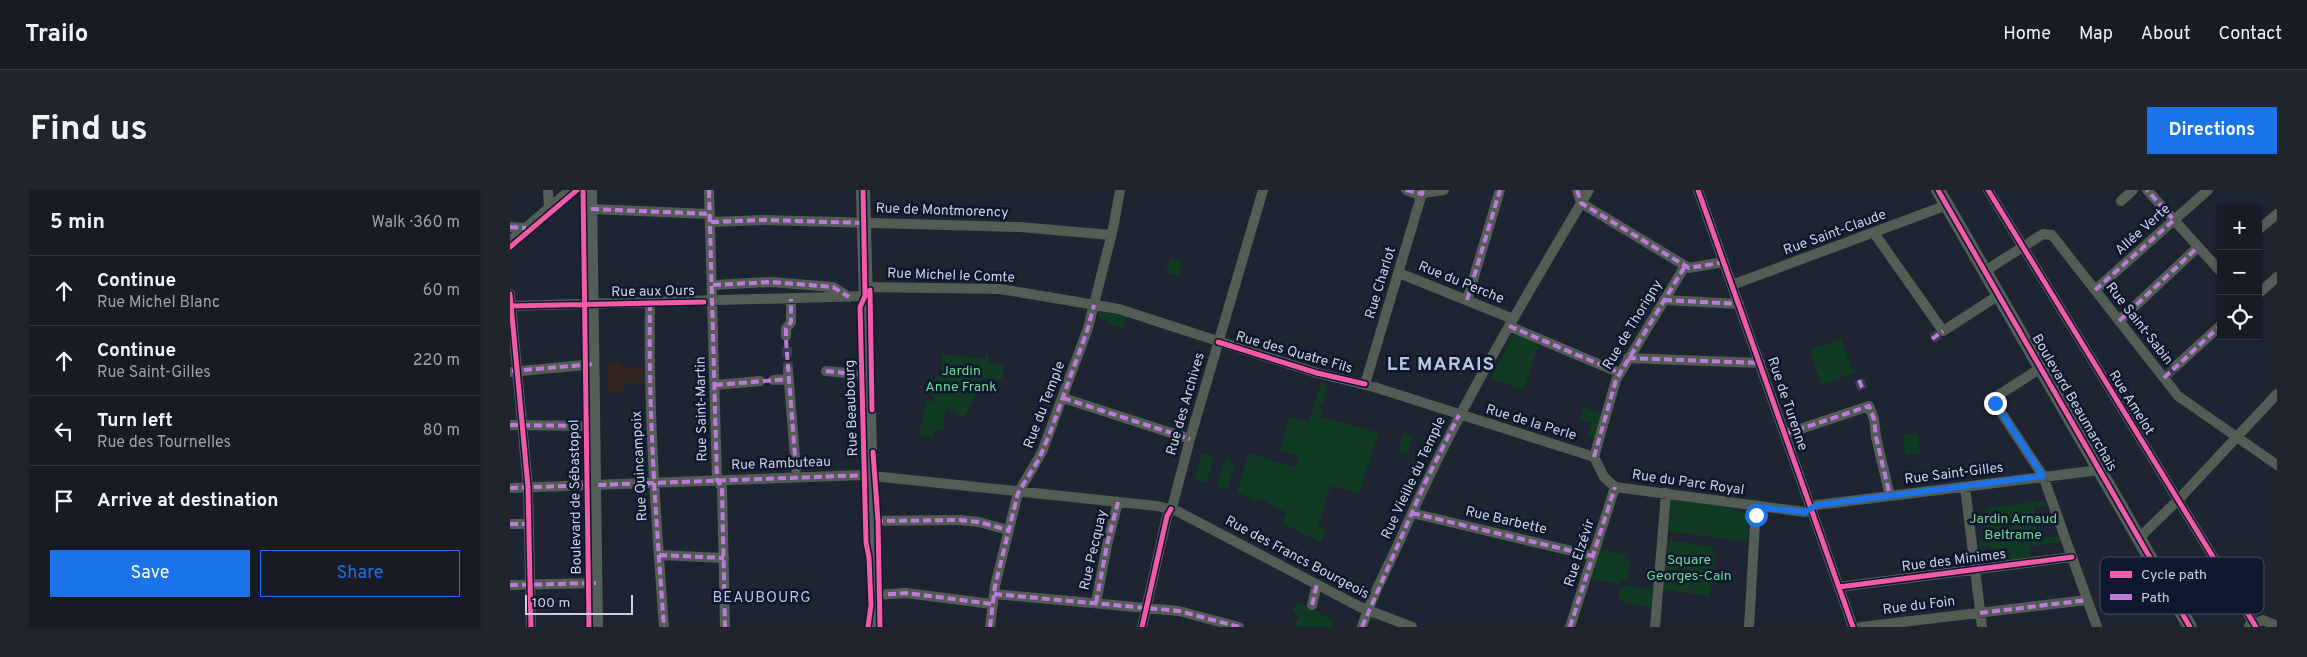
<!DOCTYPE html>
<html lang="en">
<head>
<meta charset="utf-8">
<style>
	:root { --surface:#161b25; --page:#1f242d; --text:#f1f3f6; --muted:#9ea1a7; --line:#353942; --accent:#1a73e8 }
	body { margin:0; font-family:Overpass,sans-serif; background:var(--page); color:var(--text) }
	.controls { position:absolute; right:15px; top:15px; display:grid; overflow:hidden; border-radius:0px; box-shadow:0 1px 4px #0004 }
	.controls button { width:45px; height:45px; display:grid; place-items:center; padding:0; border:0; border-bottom:1px solid var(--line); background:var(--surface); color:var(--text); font:25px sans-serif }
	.scale { position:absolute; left:15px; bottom:12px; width:108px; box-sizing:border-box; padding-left:5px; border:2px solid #cad1e2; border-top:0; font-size:14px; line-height:18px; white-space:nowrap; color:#cad1e2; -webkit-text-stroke:4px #0d172e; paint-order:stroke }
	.stop { position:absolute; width:15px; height:15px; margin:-11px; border:4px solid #1a73e8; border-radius:50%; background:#fff }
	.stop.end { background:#1a73e8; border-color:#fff; box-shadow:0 1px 5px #0008 }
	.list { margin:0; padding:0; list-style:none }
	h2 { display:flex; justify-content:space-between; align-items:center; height:65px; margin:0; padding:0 20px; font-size:21px }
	h2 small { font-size:16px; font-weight:400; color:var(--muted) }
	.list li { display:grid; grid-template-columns:32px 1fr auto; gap:15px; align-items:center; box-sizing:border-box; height:70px; padding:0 20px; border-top:1px solid var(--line) }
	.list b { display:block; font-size:19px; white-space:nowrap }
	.list p { margin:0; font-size:16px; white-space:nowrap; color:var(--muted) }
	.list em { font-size:16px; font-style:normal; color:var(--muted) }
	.actions { display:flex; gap:10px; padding:15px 20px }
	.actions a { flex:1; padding:11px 0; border:1px solid var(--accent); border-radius:0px; text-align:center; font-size:18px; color:var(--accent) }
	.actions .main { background:var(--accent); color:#fff }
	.icon { flex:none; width:28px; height:28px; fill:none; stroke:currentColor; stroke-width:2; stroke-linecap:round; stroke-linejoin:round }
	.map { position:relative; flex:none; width:1767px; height:437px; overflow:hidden; border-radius:0px }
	header { display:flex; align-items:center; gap:30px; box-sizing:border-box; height:70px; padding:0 25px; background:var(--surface); border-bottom:1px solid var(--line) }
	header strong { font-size:24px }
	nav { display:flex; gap:28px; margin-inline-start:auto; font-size:18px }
	.intro { display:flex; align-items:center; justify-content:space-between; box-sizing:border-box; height:120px; padding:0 30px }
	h1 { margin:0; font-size:35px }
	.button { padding:12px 22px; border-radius:0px; background:var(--accent); color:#fff; font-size:18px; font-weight:700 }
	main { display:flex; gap:30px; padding:0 30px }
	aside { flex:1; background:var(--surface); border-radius:0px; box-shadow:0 1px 4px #0004 }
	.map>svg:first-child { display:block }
	.commercial { fill:#32251e }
	.green { fill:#103a23 }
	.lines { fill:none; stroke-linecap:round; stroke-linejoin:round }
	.minor-tunnel { stroke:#383e4c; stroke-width:10; stroke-dasharray:10 5; stroke-linecap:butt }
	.minor { stroke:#545c56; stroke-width:10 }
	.major { stroke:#545e59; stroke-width:14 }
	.quiet { stroke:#bd7bd9; stroke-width:4; stroke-dasharray:8 4; stroke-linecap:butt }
	.cycleway-casing { stroke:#0d172e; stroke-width:8 }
	.cycleway { stroke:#f35aa7; stroke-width:5 }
	.route { stroke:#1a73e8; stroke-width:6 }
	.labels { text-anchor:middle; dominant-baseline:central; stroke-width:5; stroke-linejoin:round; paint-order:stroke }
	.street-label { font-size:14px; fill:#cad1e2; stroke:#0d172e }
	.park-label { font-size:14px; fill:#6add92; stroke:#0d172e }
	.neighbourhood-label { font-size:15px; letter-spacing:1px; fill:#b7c6e6; stroke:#0d172e }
	.district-label { font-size:19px; font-weight:bold; letter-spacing:1px; fill:#b7c6e6; stroke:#0d172e }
	.key { fill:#0d172e; stroke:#464f64; stroke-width:1 }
	.key-label { font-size:14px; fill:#cad1e2 }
</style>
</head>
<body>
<header>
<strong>Trailo</strong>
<nav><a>Home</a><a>Map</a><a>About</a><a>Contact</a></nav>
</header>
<div class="intro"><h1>Find us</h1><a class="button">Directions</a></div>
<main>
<aside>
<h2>5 min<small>Walk · 360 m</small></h2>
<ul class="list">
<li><svg class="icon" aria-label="ahead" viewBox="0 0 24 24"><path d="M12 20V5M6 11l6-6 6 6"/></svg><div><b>Continue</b><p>Rue Michel Blanc</p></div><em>60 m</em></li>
<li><svg class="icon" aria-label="ahead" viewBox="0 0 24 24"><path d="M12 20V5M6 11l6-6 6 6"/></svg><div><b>Continue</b><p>Rue Saint-Gilles</p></div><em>220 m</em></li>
<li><svg class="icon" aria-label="left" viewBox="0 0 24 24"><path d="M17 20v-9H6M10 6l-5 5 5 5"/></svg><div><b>Turn left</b><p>Rue des Tournelles</p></div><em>80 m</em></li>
<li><svg class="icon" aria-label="arrive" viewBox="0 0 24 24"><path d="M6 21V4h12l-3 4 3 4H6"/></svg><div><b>Arrive at destination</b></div></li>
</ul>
<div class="actions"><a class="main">Save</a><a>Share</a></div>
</aside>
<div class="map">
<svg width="1767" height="437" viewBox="0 0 1767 437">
	<rect width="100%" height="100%" fill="#1e2431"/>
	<!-- commercial -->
	<path class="commercial" d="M 98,173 L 112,173 L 112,178 L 134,177 L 135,194 L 113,193 L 113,203 L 98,203 Z"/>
	<!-- green -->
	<path class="green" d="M 660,68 L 673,72 L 668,86 L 656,82 Z
		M 590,119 L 616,126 L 613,138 L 597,133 L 597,130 L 588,128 Z
		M 1008,144 L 1030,153 L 1013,200 L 980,188 L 1003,146 Z
		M 1331,149 L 1344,183 L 1312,195 L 1299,160 Z
		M 476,163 L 479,164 L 478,172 L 494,174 L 492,190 L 474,188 L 454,228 L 436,218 L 433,241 L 424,240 L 423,247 L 409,245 L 417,209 L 426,213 C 418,198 413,194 431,185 L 432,164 L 475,169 Z
		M 811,193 L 818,195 L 813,212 L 809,214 L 812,219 L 811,227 L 869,243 L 849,304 L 821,295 L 808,337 L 816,340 L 811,352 L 771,333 L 777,323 L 748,308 L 746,311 L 727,302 L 739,263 L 785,277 L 789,266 L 770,260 L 779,227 L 798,232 Z
		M 1073,217 L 1094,225 L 1086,249 L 1077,246 L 1081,233 L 1069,230 Z
		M 894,243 L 905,247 L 899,253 L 899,265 L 888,261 Z
		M 1408,243 L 1410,263 L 1395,265 L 1393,245 Z
		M 695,263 L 704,268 L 697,292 L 695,293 L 685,288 L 692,264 Z
		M 716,269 L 725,274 L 718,298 L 716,300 L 706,295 Z
		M 1165,308 L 1199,312 L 1236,324 L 1239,328 L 1238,352 L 1156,341 L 1158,338 L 1160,311 Z
		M 1535,311 L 1537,316 L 1524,318 L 1528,348 L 1548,346 L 1551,352 L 1520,356 L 1521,367 L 1499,370 L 1498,358 L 1481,360 L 1480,356 L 1469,357 L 1469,351 L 1475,350 L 1473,329 L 1466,330 L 1465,324 L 1476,323 L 1475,318 Z
		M 1156,350 L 1203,357 L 1203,363 L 1205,364 L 1200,406 L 1153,400 L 1157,353 Z
		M 1089,360 L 1115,364 L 1115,369 L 1121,370 L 1117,391 L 1111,390 L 1111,394 L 1079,389 Z
		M 1116,395 L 1142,400 L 1141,417 L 1113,413 L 1113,410 L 1108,409 L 1110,397 L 1116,398 Z
		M 787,412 L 823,430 L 821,437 L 784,437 L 789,426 L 782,422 Z"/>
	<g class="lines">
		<!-- minor-tunnel -->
		<path class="minor-tunnel" d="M 1422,149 L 1429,144
			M 277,157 L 278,180
			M 1658,185 L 1666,176
			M 1349,190 L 1353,200"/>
		<!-- minor -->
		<path class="minor" d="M 38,0 L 39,18
			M 199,0 L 207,290 L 212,297 L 215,437
			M 896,0 L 907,4 L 934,0
			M 1067,0 L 1071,13 L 1179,78 L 1214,72
			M 1188,0 L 1343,437
			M 1478,0 L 1746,437
			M 1637,0 L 1711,82
			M 1611,11 L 1623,0
			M 81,19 L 200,24
			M 201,32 L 254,30 L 510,37 L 601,45
			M 0,37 L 16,38
			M 1748,40 L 1767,24
			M 1364,43 L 1433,141 L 1489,105
			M 0,51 L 60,0
			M 1475,81 L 1533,44 L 1542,45 L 1668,206 L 1767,275
			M 889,83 L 1003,129
			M 203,95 L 261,92 L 323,97 L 339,107
			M 1222,95 L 1437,15
			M 355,97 L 490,99 L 609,119 L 807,183 L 864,197 L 1084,267
			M 1585,100 L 1698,0
			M 0,104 L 18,297 L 21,437
			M 1748,104 L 1767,87
			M 957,110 L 990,0
			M 1154,110 L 1229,114
			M 140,113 C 138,221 146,329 154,437
			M 0,116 L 355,106
			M 1609,131 L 1688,57
			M 999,136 L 1110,183
			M 276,146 L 276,139 L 281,132 L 281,109
			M 1118,168 L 1250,173
			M 1666,176 L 1711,135
			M 1531,178 L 1487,206 L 1485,213 L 1533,286 L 1587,437
			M 278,180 L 286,279
			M 316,181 L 358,185
			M 1,182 L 84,174
			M 263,190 L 279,189
			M 855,194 L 913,0
			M 205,195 L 250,191
			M 553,208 L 680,249
			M 0,235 L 84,236
			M 1275,244 L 1359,216 L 1364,229 L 1366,247 L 1380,306
			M 1084,267 L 1094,287 L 1105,297 L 1295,322 L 1307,315 L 1590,280
			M 1084,267 L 1106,190 L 1175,76
			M 1455,297 L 1472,437
			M 0,298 L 353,285 L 647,316 L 667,321 L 850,417 L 902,437
			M 902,323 L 1083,366
			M 360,331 L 449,330 L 469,332 L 498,340
			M 0,334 L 19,334
			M 1629,348 L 1668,310 L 1767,204
			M 149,365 L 214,368
			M 0,395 L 86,393
			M 1329,397 L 1562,367
			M 484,404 L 669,421 L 729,437
			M 364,405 L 396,403 L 482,414
			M 586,413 L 597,355 L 608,312
			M 802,415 L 807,394
			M 1739,436 L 1753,430 L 1767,436
			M 480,437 L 485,396 L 508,303 L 532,262 L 578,138 L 603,39 L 610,0
			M 632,437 L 657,326 L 663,314 L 680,249 L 753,0
			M 852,437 C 861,407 877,379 890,350 C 943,228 1011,114 1079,0
			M 1060,437 L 1105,297
			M 1145,437 L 1156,303
			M 1239,437 L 1246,317
			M 1351,437 L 1577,410"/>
		<!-- major -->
		<path class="major" d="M 80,0 L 86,437
			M 353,0 L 361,298 L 361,347 L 364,363 L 365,437
			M 1428,0 L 1680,437"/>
		<!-- quiet -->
		<path class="quiet" d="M 199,0 L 207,290 L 212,297 L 215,437
			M 896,0 L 912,4 L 913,0
			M 1067,0 L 1071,13 L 1179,78 L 1214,72
			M 81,19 L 200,24
			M 201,32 L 254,30 L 354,33
			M 0,37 L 16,38
			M 203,95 L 261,92 L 323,97 L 339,107
			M 1585,100 L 1664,30 L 1637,0
			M 957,110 L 990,0
			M 1154,110 L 1229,114
			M 140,113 C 138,221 146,329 154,437
			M 1609,131 L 1688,57
			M 999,136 L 1110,183
			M 276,146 L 276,139 L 281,132 L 281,109
			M 1422,149 L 1433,141
			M 276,150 L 286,279
			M 1118,168 L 1250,173
			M 2,181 L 84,174
			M 316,181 L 356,185
			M 1654,188 L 1711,135
			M 1349,190 L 1353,200
			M 205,195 L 279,189
			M 553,208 L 680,249
			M 0,235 L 84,236
			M 1275,244 L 1359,216 L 1364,229 L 1366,247 L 1380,306
			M 1084,267 L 1106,190 L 1175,76
			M 88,295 L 358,285
			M 0,298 L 80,295
			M 902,323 L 1083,366
			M 365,331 L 449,330 L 469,332 L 498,340
			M 0,334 L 19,334
			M 149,365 L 214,368
			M 0,395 L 86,393
			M 484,404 L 669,421 L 729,437
			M 366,405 L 396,403 L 482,414
			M 586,413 L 597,355 L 608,312
			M 802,415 L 807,394
			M 1470,423 L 1577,410
			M 480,437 L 485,396 L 508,303 L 529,269 L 540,243 L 578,138 L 584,115
			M 852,437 L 915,293 L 949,225
			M 1060,437 L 1105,297"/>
		<!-- cycleway casing -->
		<g class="cycleway-casing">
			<path id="cycleway" d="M 73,0 L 79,437
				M 353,0 L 355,106 L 350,117 L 356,352 L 359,368 L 361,415 L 358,437
				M 1188,0 L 1343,437
				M 1428,0 L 1680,437
				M 1478,0 L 1746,437
				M 0,57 L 67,0
				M 360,100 L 362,220
				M 0,104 L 18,297 L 21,437
				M 0,116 L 194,112
				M 708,152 L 807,183 L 855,194
				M 363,262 L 368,331 L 370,437
				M 1329,397 L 1562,367
				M 632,437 L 657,326 L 661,319"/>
		</g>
		<!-- cycleway -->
		<use href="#cycleway" class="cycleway"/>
	</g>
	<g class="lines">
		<!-- route -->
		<path class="route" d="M 1246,325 L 1246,317 L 1295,322 L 1307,315 L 1533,286 L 1485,213"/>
	</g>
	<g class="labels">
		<!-- street labels -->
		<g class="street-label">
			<text transform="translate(432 21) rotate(2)">Rue de Montmorency</text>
			<text transform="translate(1633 40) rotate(-42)">Allée Verte</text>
			<text transform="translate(1325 43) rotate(-20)">Rue Saint-Claude</text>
			<text transform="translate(441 86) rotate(2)">Rue Michel le Comte</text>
			<text transform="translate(871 93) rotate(-73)">Rue Charlot</text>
			<text transform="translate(951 93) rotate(22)">Rue du Perche</text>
			<text transform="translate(143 102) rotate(-1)">Rue aux Ours</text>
			<text transform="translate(1629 134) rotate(52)">Rue Saint-Sabin</text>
			<text transform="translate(1123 135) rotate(-59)">Rue de Thorigny</text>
			<text transform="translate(784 163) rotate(16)">Rue des Quatre Fils</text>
			<text transform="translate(1564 213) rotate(60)">Boulevard Beaumarchais</text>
			<text transform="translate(1621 213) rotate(58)">Rue Amelot</text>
			<text transform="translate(676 214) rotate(-74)">Rue des Archives</text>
			<text transform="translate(1277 214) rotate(71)">Rue de Turenne</text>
			<text transform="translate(535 215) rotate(-69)">Rue du Temple</text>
			<text transform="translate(342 218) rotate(-92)">Rue Beaubourg</text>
			<text transform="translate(192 219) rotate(-91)">Rue Saint-Martin</text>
			<text transform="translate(1021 233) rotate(17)">Rue de la Perle</text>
			<text transform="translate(271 274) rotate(-2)">Rue Rambuteau</text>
			<text transform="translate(130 276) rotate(-93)">Rue Quincampoix</text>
			<text transform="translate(1444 284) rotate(-7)">Rue Saint-Gilles</text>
			<text transform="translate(904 288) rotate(-65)">Rue Vieille du Temple</text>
			<text transform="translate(1178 293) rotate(8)">Rue du Parc Royal</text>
			<text transform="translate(66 307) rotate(-91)">Boulevard de Sébastopol</text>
			<text transform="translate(996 331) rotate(13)">Rue Barbette</text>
			<text transform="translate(584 360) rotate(-77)">Rue Pecquay</text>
			<text transform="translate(1070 363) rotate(-72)">Rue Elzévir</text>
			<text transform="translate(787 368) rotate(28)">Rue des Francs Bourgeois</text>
			<text transform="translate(1444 371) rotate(-7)">Rue des Minimes</text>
			<text transform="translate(1409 416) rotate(-7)">Rue du Foin</text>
		</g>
		<!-- park labels -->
		<g class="park-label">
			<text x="451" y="181">Jardin<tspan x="451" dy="16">Anne Frank</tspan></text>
			<text x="1503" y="329">Jardin Arnaud<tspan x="1503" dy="16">Beltrame</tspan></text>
			<text x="1179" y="370">Square<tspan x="1179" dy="16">Georges-Cain</tspan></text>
		</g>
		<!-- neighbourhood labels -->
		<g class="neighbourhood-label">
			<text x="252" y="408">BEAUBOURG</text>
		</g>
		<!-- district labels -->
		<g class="district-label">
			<text x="931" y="175">LE MARAIS</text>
		</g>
	</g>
	<!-- legend -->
	<rect x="1590" y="367" width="164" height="57" rx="8" class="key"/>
	<rect x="1600" y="381" width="22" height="7" fill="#f35aa7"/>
	<rect x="1600" y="404" width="22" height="6" fill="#bd7bd9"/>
	<g class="key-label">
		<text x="1631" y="389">Cycle path</text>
		<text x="1631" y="412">Path</text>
	</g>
</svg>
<div class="controls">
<button>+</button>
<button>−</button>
<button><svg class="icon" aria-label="locate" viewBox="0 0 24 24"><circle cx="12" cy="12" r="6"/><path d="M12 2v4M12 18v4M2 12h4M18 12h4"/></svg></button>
</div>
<div class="scale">100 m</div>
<div class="stop" style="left:1246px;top:325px"></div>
<div class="stop end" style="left:1485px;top:213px"></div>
</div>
</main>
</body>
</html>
